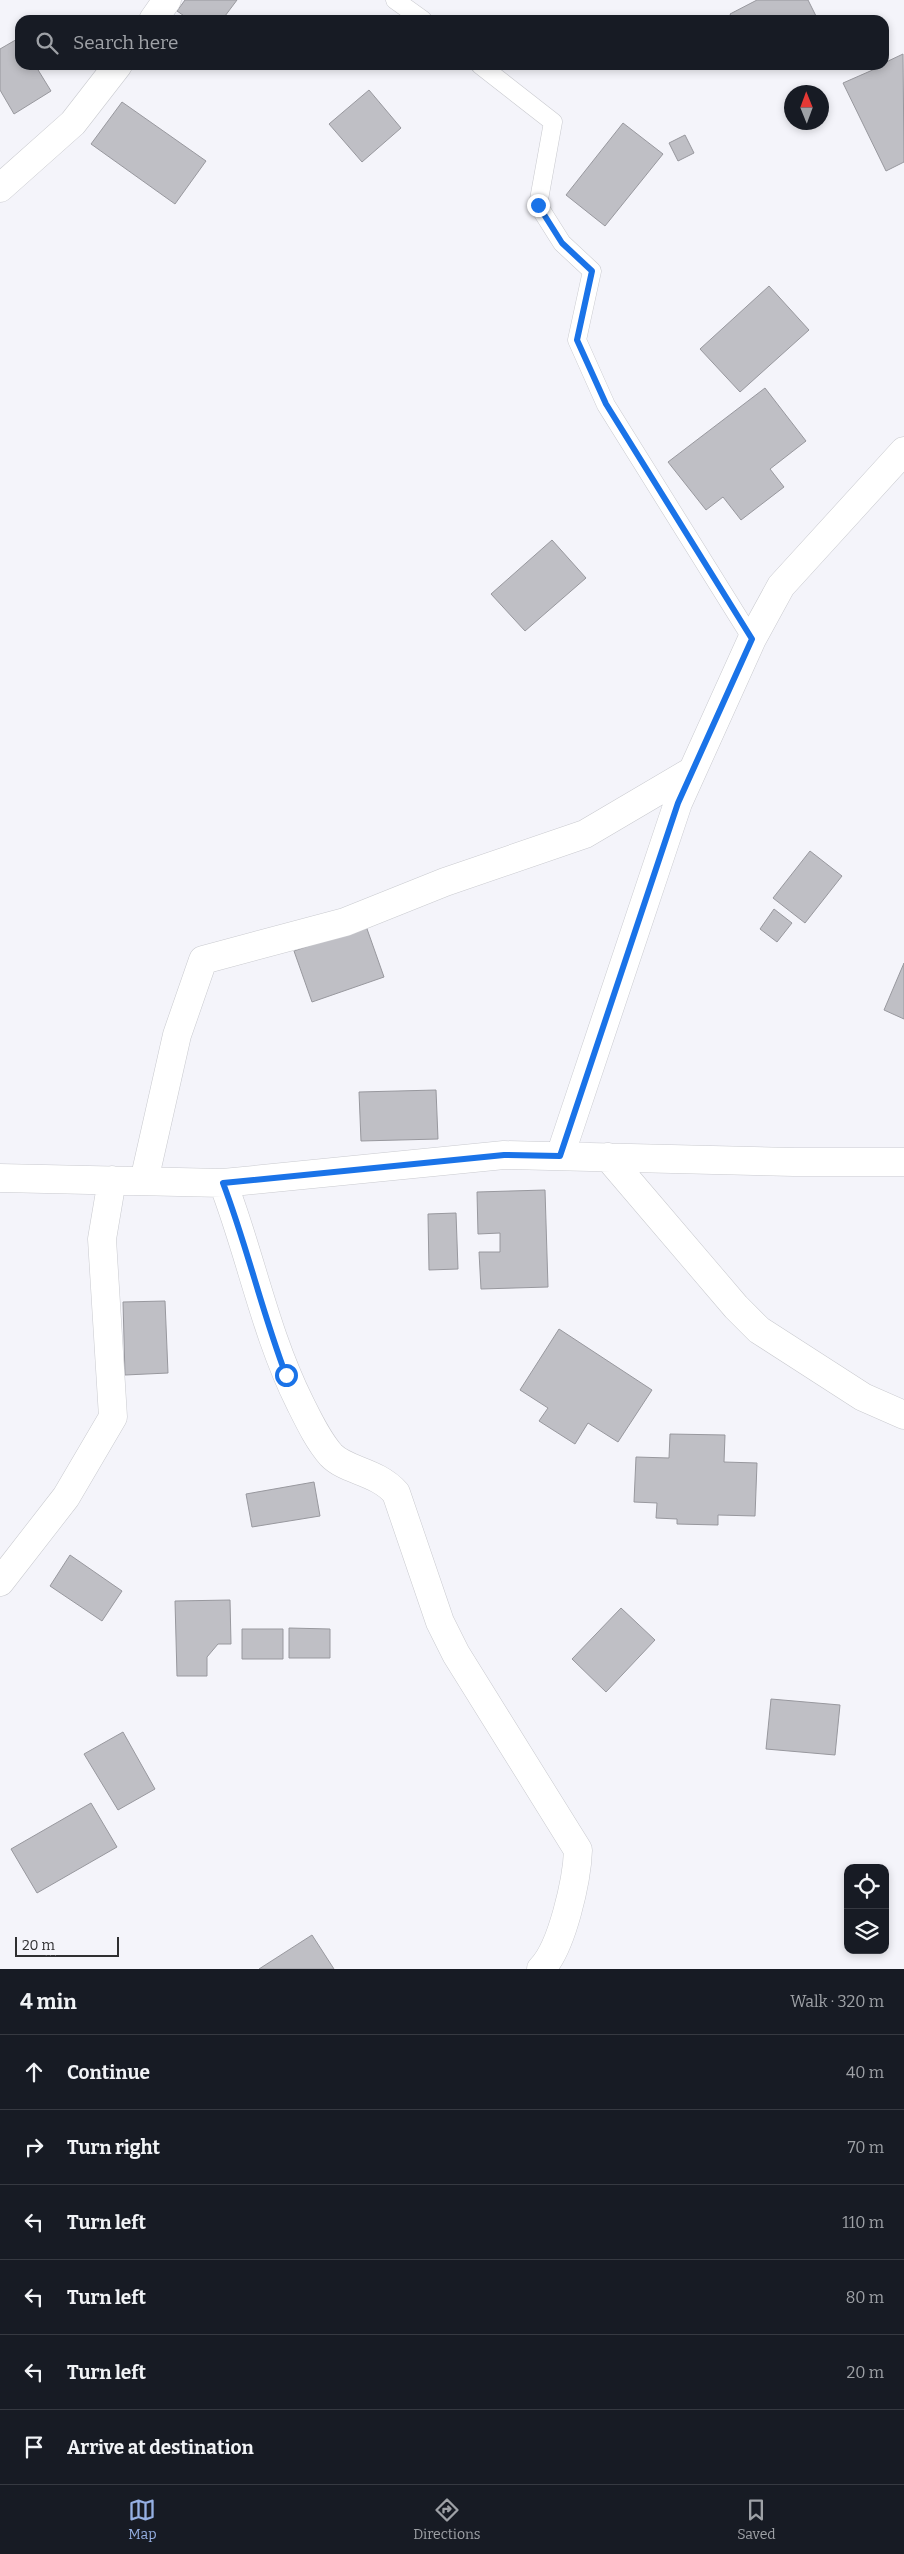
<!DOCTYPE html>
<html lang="en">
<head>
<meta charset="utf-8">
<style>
	:root { --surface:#171b24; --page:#242831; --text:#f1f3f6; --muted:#9ea1a6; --line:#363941; --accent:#96b0e3 }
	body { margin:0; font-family:Bitter,serif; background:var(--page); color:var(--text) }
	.controls { position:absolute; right:15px; bottom:15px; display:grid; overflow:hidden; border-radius:10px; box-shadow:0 2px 8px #0003 }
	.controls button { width:45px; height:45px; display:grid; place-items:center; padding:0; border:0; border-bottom:1px solid var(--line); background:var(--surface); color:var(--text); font:25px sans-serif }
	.compass { position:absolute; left:784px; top:85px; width:45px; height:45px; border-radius:50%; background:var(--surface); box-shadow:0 2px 8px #0003; rotate:359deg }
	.scale { position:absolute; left:15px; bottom:12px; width:104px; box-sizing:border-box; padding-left:5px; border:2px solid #2f2f31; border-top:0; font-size:14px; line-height:18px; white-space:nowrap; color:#2f2f31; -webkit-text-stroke:4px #f4f4fa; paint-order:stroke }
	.stop { position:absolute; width:15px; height:15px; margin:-11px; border:4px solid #1a73e8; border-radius:50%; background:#fff }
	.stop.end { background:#1a73e8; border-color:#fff; box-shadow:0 1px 5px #0008 }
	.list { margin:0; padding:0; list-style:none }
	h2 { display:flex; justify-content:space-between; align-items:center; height:65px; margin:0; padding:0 20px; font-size:21px }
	h2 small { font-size:16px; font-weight:400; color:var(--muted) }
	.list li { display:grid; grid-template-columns:32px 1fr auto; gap:15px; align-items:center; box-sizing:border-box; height:75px; padding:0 20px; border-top:1px solid var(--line) }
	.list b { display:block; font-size:19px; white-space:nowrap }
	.list em { font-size:16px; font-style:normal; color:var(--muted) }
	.icon { flex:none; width:28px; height:28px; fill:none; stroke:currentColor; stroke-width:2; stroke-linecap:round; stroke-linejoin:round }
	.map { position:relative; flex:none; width:904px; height:1969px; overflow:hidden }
	.search { position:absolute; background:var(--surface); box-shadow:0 2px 8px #0003; left:15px; right:15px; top:15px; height:55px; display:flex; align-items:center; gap:12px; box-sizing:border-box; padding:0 18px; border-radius:15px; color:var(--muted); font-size:19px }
	.sheet { height:515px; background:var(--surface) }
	nav { display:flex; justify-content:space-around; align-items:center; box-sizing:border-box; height:70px; border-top:1px solid var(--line); background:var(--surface); font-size:14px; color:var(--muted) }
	nav a { display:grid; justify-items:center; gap:2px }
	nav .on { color:var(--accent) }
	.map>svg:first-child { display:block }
	.building { fill:#bfbfc5; stroke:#98989e }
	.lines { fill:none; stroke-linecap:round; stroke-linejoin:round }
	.lane-casing { stroke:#c9cacf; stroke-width:19 }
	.street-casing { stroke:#c9cacf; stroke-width:29 }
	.lane { stroke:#fff; stroke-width:18 }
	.street { stroke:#fff; stroke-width:28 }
	.route { stroke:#1a73e8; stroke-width:6 }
</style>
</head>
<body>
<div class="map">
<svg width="904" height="1969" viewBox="0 0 904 1969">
	<rect width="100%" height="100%" fill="#f4f4fa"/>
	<!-- building -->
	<path class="building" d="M 185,0 L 237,0 L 222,20 L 190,20 L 177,11 Z
		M 757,0 L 808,0 L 816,16 L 809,20 L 733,20 L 730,14 Z
		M 19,38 L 20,65 L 35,65 L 51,91 L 14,114 L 0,90 L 0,49 Z
		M 903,54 L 904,162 L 886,171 L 843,83 L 884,65 L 884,63 Z
		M 369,90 L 401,128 L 362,162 L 329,124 Z
		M 122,102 L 206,161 L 175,204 L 91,144 Z
		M 623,123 L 663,154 L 605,226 L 566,195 Z
		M 685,135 L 694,153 L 678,161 L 669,143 Z
		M 769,286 L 809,330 L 740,392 L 700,349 Z
		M 765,388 L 806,441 L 770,469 L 784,487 L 741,520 L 723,497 L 706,510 L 668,462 Z
		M 552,540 L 586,578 L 525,631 L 491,594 Z
		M 810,851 L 842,876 L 805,923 L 773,898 Z
		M 774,909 L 792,923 L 777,942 L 760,929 Z
		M 366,926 L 384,977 L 312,1002 L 294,951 Z
		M 904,963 L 904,1019 L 884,1010 Z
		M 436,1090 L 438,1139 L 361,1141 L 359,1092 Z
		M 545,1190 L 548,1287 L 481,1289 L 479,1252 L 500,1252 L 500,1233 L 478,1234 L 477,1192 Z
		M 456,1213 L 458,1269 L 429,1270 L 428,1214 Z
		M 165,1301 L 168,1373 L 125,1375 L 123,1302 Z
		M 559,1329 L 652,1390 L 618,1442 L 588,1423 L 575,1444 L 539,1421 L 548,1408 L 520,1390 Z
		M 670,1434 L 725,1435 L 724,1462 L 757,1463 L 755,1516 L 718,1515 L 718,1525 L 677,1524 L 677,1519 L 656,1518 L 657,1503 L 634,1502 L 636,1457 L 669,1458 Z
		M 314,1482 L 320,1516 L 252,1527 L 246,1494 Z
		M 70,1555 L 122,1591 L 102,1621 L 50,1586 Z
		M 230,1600 L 231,1644 L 218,1644 L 207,1657 L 207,1676 L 177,1676 L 175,1601 Z
		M 621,1608 L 655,1640 L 606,1692 L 572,1659 Z
		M 289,1628 L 330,1629 L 330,1658 L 289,1658 Z
		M 242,1629 L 283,1629 L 283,1659 L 242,1659 Z
		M 771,1699 L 840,1705 L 835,1755 L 766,1749 Z
		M 123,1732 L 155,1789 L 118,1810 L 84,1754 Z
		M 91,1803 L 117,1847 L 37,1893 L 11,1849 Z
		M 312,1935 L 334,1969 L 259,1969 Z"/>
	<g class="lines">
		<!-- lane casing -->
		<g class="lane-casing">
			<path id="lane" d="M 395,0 L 423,20
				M 480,65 L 553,122 L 538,205 L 562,243 L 592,271 L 577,340 L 606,405 L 752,639"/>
		</g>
		<!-- street casing -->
		<g class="street-casing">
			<path id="street" d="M 153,20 L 167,0
				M 0,188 L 73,123 L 118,65
				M 560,1156 L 678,803 L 752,639 L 781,586 L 904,451
				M 608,1157 L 736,1307 L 759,1330 L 863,1397 L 904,1415
				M 0,1178 L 223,1183 L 504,1155 L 794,1162 L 904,1162
				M 144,1181 L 177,1035 L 203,960 L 345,922 L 445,882 L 585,834 L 692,771
				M 223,1183 C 251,1256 265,1333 300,1403 C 309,1421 318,1440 331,1455 C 346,1471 377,1471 396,1493 L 440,1622 L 456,1654 L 578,1850 C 577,1880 562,1948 541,1969
				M 0,1582 L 66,1497 L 113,1417 L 102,1239 L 112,1180"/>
		</g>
		<!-- lane -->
		<use href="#lane" class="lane"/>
		<!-- street -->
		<use href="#street" class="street"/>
	</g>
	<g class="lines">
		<!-- route -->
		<path class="route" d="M 286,1375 C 262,1312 247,1246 223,1183 L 504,1155 L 560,1156 L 678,803 L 752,639 L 606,404 L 577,340 L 592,271 L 562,243 L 538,205"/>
	</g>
</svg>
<div class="controls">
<button><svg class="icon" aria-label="locate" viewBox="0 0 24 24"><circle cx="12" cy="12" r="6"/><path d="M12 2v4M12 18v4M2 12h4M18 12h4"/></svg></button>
<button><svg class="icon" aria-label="layers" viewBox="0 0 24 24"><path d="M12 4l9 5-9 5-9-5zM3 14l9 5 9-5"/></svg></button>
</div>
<svg class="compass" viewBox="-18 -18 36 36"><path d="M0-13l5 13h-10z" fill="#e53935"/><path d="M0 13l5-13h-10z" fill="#9ea1a6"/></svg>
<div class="scale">20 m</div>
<div class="stop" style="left:286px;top:1375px"></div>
<div class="stop end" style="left:538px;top:205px"></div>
<div class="search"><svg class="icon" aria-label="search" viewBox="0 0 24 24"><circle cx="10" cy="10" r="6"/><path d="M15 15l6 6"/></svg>Search here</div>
</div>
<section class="sheet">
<h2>4 min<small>Walk · 320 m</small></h2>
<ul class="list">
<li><svg class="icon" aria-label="ahead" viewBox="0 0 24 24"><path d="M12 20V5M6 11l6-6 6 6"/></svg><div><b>Continue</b></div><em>40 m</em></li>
<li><svg class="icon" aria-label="right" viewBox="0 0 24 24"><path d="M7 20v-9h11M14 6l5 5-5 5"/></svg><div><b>Turn right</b></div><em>70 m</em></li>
<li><svg class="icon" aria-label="left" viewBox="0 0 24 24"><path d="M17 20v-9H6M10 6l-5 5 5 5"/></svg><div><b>Turn left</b></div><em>110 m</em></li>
<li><svg class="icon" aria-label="left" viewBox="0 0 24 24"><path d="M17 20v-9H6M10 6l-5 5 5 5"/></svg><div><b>Turn left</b></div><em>80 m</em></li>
<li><svg class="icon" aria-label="left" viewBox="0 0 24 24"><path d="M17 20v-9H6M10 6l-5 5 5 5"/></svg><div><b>Turn left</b></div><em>20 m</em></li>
<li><svg class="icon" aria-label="arrive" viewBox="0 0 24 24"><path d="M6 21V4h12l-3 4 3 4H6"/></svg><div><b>Arrive at destination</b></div></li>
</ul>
</section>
<nav>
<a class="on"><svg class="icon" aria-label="map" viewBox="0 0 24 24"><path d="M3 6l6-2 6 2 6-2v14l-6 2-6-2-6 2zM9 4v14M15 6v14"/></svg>Map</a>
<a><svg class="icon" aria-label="directions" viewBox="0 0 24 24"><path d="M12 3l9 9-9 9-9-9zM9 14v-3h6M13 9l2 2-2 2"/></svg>Directions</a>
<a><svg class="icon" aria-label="saved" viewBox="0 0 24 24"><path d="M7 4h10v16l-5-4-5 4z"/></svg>Saved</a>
</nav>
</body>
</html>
